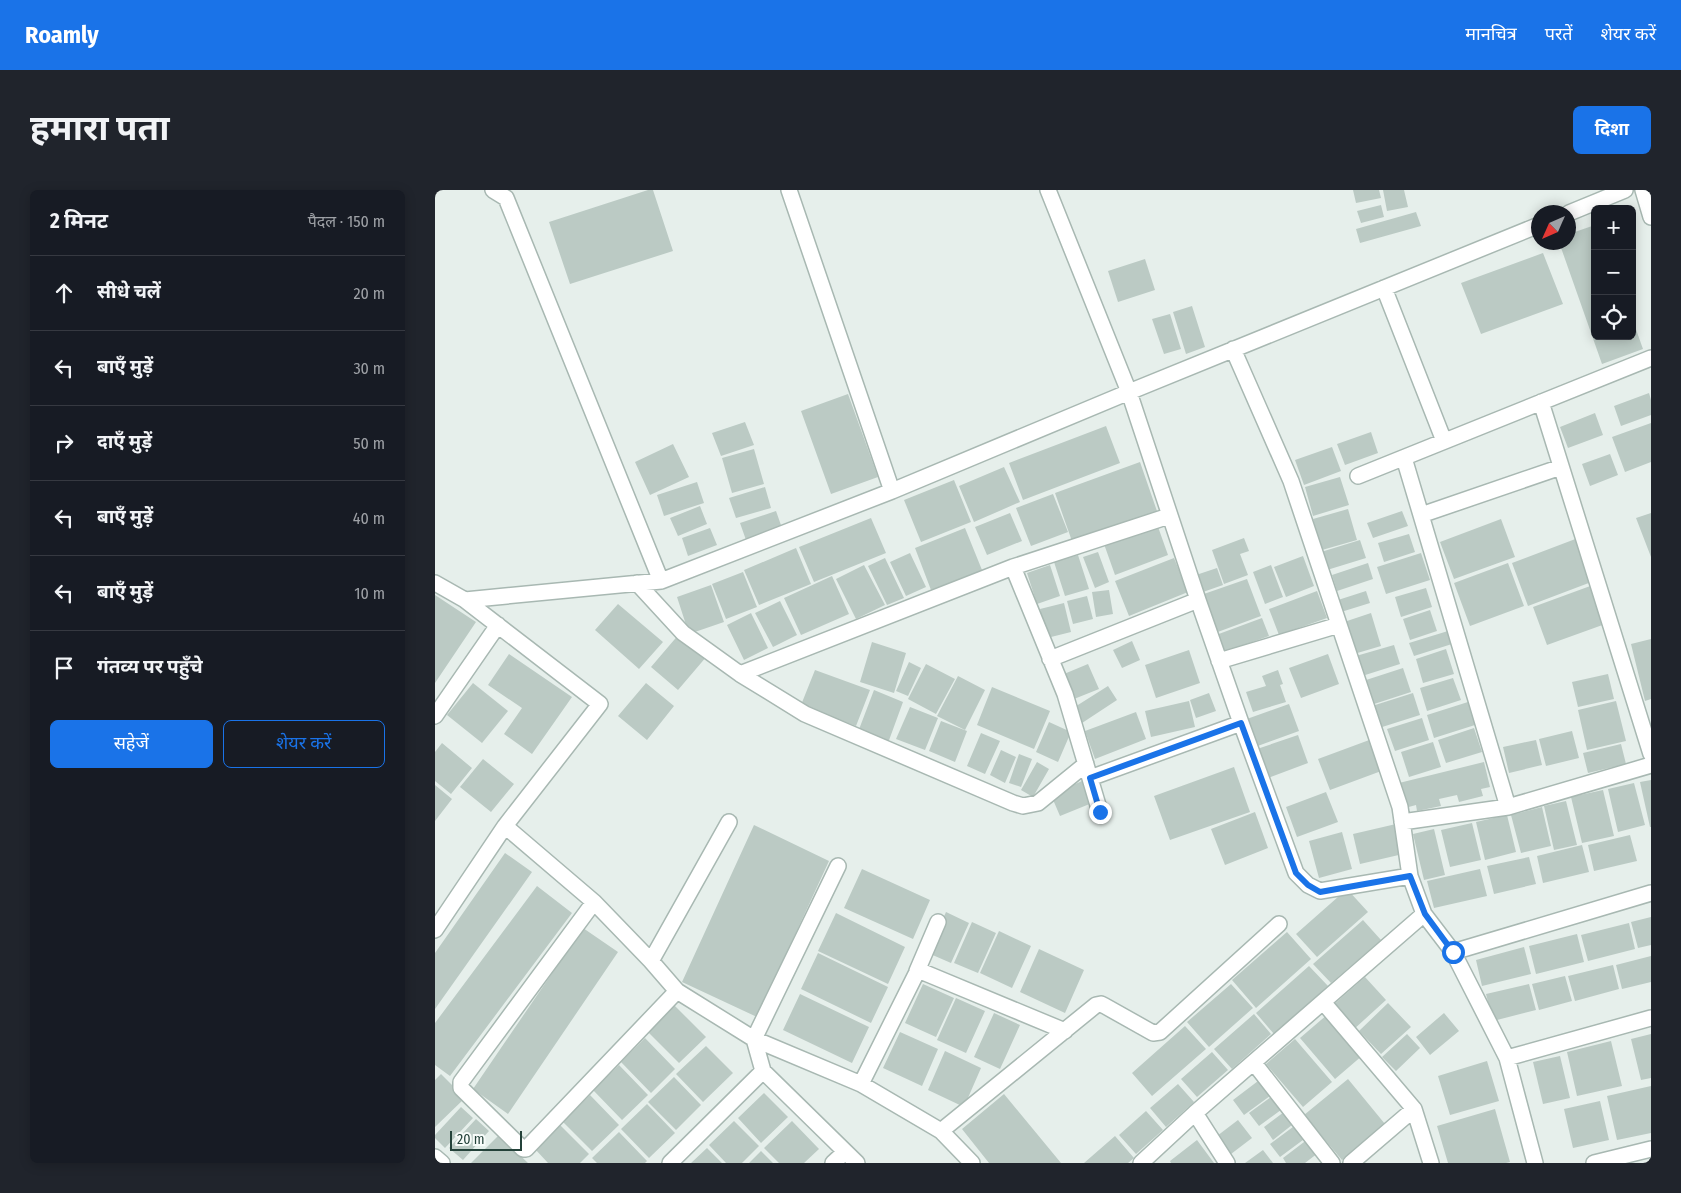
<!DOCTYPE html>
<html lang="hi">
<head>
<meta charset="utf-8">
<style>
	:root { --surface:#171b24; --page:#20242c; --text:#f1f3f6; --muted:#9ea1a6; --line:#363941; --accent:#1a73e8 }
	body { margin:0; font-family:"Fira Sans Condensed","Noto Sans Devanagari",sans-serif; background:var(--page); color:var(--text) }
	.controls { position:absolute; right:15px; top:15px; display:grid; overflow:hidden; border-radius:8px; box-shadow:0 2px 12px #0003 }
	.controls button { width:45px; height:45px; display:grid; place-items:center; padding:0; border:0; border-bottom:1px solid var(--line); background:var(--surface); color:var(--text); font:25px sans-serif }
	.compass { position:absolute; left:1096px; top:15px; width:45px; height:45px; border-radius:50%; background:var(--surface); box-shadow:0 2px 12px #0003; rotate:225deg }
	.scale { position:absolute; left:15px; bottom:12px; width:72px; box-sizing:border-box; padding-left:5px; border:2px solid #24423a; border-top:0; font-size:14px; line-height:18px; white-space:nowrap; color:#24423a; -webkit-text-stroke:4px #f7fbf9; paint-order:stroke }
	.stop { position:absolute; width:15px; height:15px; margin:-11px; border:4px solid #1a73e8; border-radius:50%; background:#fff }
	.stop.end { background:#1a73e8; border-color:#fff; box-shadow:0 1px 5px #0008 }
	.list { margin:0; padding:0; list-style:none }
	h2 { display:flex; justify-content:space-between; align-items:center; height:65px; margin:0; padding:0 20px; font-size:21px }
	h2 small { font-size:16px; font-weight:400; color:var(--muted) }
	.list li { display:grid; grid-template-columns:32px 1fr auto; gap:15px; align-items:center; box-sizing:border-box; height:75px; padding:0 20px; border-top:1px solid var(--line) }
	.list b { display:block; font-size:19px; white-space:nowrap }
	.list em { font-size:16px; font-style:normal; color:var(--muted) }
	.actions { display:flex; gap:10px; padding:15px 20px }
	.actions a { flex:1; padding:11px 0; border:1px solid var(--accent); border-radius:8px; text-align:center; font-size:18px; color:var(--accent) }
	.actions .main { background:var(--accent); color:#fff }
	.icon { flex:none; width:28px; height:28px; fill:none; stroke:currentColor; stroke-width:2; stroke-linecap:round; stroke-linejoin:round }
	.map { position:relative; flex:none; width:1216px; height:973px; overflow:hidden; border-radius:8px }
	header { display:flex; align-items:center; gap:30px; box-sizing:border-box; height:70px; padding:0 25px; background:var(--accent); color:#fff }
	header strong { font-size:24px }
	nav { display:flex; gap:28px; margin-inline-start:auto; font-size:18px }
	.intro { display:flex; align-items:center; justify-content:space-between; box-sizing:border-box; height:120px; padding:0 30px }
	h1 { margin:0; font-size:35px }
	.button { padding:12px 22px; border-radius:8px; background:var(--accent); color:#fff; font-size:18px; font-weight:700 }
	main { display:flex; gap:30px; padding:0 30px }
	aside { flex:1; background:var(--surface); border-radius:8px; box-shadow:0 2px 12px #0003 }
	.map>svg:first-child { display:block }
	.building { fill:#bbcac4 }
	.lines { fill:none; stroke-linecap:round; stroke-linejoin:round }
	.minor-casing { stroke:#a8b8b2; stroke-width:18 }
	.minor { stroke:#fff; stroke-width:15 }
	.route { stroke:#1a73e8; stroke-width:6 }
</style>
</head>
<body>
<header>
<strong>Roamly</strong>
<nav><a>मानचित्र</a><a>परतें</a><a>शेयर करें</a></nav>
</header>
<div class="intro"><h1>हमारा पता</h1><a class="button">दिशा</a></div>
<main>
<aside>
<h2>2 मिनट<small>पैदल · 150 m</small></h2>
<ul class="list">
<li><svg class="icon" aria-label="ahead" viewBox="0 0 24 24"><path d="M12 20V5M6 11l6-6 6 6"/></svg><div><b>सीधे चलें</b></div><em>20 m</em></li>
<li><svg class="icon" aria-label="left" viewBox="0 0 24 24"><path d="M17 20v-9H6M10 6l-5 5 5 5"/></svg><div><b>बाएँ मुड़ें</b></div><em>30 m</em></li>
<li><svg class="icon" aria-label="right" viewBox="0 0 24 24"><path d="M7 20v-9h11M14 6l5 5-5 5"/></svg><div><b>दाएँ मुड़ें</b></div><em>50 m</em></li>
<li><svg class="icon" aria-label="left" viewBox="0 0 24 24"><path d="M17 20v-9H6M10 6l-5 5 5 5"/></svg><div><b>बाएँ मुड़ें</b></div><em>40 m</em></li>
<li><svg class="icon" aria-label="left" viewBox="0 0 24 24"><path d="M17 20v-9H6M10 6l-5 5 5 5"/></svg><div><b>बाएँ मुड़ें</b></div><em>10 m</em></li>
<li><svg class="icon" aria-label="arrive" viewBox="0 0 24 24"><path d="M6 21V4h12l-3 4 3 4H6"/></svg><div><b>गंतव्य पर पहुँचे</b></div></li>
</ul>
<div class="actions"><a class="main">सहेजें</a><a>शेयर करें</a></div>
</aside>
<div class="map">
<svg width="1216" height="973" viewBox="0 0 1216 973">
	<rect width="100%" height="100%" fill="#e6efeb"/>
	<!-- building -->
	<path class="building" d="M 213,0 L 218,0 L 238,61 L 135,94 L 114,32 Z
		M 918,0 L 944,0 L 946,8 L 921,13 Z
		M 948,0 L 969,0 L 973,17 L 952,21 Z
		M 946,15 L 949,27 L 926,33 L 922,21 Z
		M 981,22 L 986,36 L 925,53 L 921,39 Z
		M 1160,35 L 1160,146 L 1197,146 L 1198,131 L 1208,159 L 1167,174 L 1124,52 L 1134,52 L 1134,44 Z
		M 1108,63 L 1128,114 L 1046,144 L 1026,93 Z
		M 710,69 L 720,100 L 683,112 L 673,81 Z
		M 757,116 L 770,157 L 751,164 L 738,122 Z
		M 735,124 L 746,159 L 729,164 L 717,129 Z
		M 1214,203 L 1216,210 L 1216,225 L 1186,236 L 1179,216 Z
		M 413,204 L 443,287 L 396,304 L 366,221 Z
		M 1160,223 L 1168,245 L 1133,258 L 1125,237 Z
		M 310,232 L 319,255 L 286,266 L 277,243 Z
		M 1216,233 L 1216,272 L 1190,282 L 1177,247 Z
		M 671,236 L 685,273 L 588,310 L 574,273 Z
		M 936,242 L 943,263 L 910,275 L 902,254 Z
		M 238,254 L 254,287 L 215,305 L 200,272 Z
		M 897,257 L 906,281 L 869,295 L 860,270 Z
		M 319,259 L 329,294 L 297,303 L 287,268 Z
		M 1175,264 L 1183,285 L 1155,296 L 1147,274 Z
		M 705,272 L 723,324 L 638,354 L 620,303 Z
		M 569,277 L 585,312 L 539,332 L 524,296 Z
		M 905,287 L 914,315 L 878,326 L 870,297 Z
		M 519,290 L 536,332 L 486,352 L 469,310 Z
		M 262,292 L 269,313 L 229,326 L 222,305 Z
		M 330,297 L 336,318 L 301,328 L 294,308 Z
		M 618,304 L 633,342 L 596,356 L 581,318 Z
		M 265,316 L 272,334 L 243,346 L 235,328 Z
		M 913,319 L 922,350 L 887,360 L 878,329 Z
		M 341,321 L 347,338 L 311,350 L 305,333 Z
		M 967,321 L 973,336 L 938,348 L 932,333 Z
		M 575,323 L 587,351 L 552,365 L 540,337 Z
		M 1216,323 L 1216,367 L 1201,328 Z
		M 436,328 L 451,363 L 379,392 L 364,357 Z
		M 1066,329 L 1080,367 L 1019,389 L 1005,352 Z
		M 722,334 L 733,365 L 680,385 L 669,354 Z
		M 275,338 L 282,355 L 253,366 L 247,348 Z
		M 530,338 L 547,380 L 496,400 L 480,358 Z
		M 974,344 L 980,362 L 949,372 L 943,353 Z
		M 809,348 L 814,361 L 805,364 L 813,385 L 789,394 L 777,360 Z
		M 1143,348 L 1159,391 L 1093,416 L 1077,373 Z
		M 925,350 L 931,368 L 892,380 L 886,362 Z
		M 361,358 L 376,394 L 324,415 L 309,380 Z
		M 663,362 L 674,392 L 660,398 L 648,367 Z
		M 475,363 L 491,397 L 471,406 L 455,372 Z
		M 986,363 L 995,390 L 951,404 L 942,377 Z
		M 643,365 L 654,399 L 630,406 L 619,372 Z
		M 868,366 L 879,396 L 851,407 L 839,377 Z
		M 450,368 L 469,408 L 452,415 L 433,376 Z
		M 739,368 L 753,402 L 694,426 L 680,391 Z
		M 933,373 L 938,389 L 902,401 L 897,385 Z
		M 1073,373 L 1089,416 L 1035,436 L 1019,393 Z
		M 429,375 L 450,415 L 421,429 L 401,389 Z
		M 615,375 L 625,406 L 602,414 L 592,383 Z
		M 836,375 L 848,407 L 830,414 L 818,382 Z
		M 782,378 L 788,395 L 768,402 L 761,385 Z
		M 308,382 L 322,417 L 291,429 L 277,394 Z
		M 397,386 L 414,424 L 366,445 L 349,408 Z
		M 812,389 L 826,426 L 780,443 L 766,405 Z
		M 276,395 L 289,432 L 254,444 L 242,407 Z
		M 1158,395 L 1173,433 L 1112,455 L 1098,417 Z
		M 991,398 L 997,417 L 966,427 L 960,407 Z
		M 674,400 L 678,424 L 661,427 L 657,402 Z
		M 882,401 L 892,428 L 844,445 L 834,419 Z
		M 931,401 L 935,413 L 906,422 L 903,410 Z
		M 0,405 L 41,432 L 0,493 Z
		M 652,406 L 658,429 L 638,434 L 632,411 Z
		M 345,411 L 362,445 L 338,457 L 320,423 Z
		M 629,413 L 636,442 L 612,448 L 605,419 Z
		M 183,414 L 228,452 L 204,479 L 160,440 Z
		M 995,420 L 1002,441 L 975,450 L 968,429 Z
		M 316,423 L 333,458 L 309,470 L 292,435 Z
		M 936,423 L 946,456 L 919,464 L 909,432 Z
		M 827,428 L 834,446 L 787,463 L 781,445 Z
		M 1013,441 L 1017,454 L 979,466 L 974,453 Z
		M 245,443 L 272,466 L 243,500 L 216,477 Z
		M 1216,449 L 1216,509 L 1210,511 L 1196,454 Z
		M 697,451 L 705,470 L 687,478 L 678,460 Z
		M 437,452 L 471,463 L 459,503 L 425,492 Z
		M 959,455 L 965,474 L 927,486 L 921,466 Z
		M 1011,459 L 1019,484 L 988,493 L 981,469 Z
		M 754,460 L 765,493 L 721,508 L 710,475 Z
		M 74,464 L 137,507 L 97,564 L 69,544 L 87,518 L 53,495 Z
		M 893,464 L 904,494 L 866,508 L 854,478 Z
		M 474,472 L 486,478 L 473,506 L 461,501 Z
		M 491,474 L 520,489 L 501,524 L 473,509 Z
		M 653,474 L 664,499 L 639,509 L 629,484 Z
		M 968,478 L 976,502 L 936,515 L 928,491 Z
		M 380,480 L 435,500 L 421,536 L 366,515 Z
		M 843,480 L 848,494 L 845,495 L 851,512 L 818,522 L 811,502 L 831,496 L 827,486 Z
		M 1173,484 L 1179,509 L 1143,517 L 1137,492 Z
		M 523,486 L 550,500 L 530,540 L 502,526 Z
		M 1018,488 L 1026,510 L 992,521 L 985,498 Z
		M 38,493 L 73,521 L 47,553 L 12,525 Z
		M 211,493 L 239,516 L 212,550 L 183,526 Z
		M 673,496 L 682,510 L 644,535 L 635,520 Z
		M 557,497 L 615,521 L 599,559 L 542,535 Z
		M 439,500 L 468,512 L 453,553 L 423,542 Z
		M 774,503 L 781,521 L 761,528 L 755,510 Z
		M 978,503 L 985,525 L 944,538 L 937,516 Z
		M 754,511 L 760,537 L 716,547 L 710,521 Z
		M 1181,511 L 1191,551 L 1152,560 L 1143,520 Z
		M 1033,512 L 1040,535 L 999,548 L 992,525 Z
		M 854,514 L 864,541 L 820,557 L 809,530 Z
		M 475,517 L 503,528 L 490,560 L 461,549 Z
		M 701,522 L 711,549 L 660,569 L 650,541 Z
		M 987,528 L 994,550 L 960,561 L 952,539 Z
		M 506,531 L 532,541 L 520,572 L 494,561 Z
		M 614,532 L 636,542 L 623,572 L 601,562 Z
		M 1039,538 L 1047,562 L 1011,573 L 1003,550 Z
		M 1137,541 L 1144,568 L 1111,576 L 1104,549 Z
		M 546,543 L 565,551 L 550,584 L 532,576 Z
		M 863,545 L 873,573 L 833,588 L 822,559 Z
		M 937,549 L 949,580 L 895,600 L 883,569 Z
		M 1101,550 L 1107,575 L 1074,583 L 1068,557 Z
		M 998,552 L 1006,577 L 974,587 L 966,562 Z
		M 7,553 L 37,578 L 16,604 L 0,591 L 0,562 Z
		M 1186,554 L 1191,574 L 1153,583 L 1148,563 Z
		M 566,560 L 581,567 L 570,593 L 555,585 Z
		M 584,564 L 597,569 L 586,597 L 574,593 Z
		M 48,569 L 79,594 L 56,622 L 25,597 Z
		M 602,572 L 614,579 L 598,607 L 586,600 Z
		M 1049,572 L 1055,597 L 1046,599 L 1048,606 L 1024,612 L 1022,605 L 1004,609 L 1006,616 L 982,621 L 981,615 L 970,618 L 964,593 Z
		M 799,577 L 815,622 L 735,650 L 719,606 Z
		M 1216,590 L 1216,637 L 1215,637 L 1205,592 Z
		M 647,591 L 657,613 L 625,626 L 616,605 Z
		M 1199,593 L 1210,635 L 1183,642 L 1173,599 Z
		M 0,595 L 17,609 L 0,631 Z
		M 1168,600 L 1179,646 L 1147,653 L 1136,607 Z
		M 891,602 L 903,632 L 862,647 L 851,617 Z
		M 1131,611 L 1142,655 L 1119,660 L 1109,616 Z
		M 1107,617 L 1116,656 L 1086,663 L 1076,625 Z
		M 820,622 L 833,658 L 790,675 L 776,639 Z
		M 1072,625 L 1081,662 L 1050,670 L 1041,632 Z
		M 1037,633 L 1046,670 L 1015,677 L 1006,640 Z
		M 961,634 L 968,664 L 925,674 L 918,644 Z
		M 319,635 L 394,671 L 322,827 L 247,792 Z
		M 999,639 L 1010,685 L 989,690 L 978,644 Z
		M 907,642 L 917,679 L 884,688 L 874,651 Z
		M 1195,645 L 1202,671 L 1159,681 L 1153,655 Z
		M 1147,655 L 1154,682 L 1108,693 L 1102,666 Z
		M 70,663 L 97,682 L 0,819 L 0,763 Z
		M 1094,667 L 1101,694 L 1059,704 L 1052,676 Z
		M 427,679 L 495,710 L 478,749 L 409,718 Z
		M 1045,679 L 1052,706 L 999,718 L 992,691 Z
		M 102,696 L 137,723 L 15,886 L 0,875 L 0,833 Z
		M 912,699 L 933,722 L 882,767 L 861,744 Z
		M 511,722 L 534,733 L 516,773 L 493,763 Z
		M 401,723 L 470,757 L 453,794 L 383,761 Z
		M 1216,727 L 1216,755 L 1203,758 L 1196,732 Z
		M 928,730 L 946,750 L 896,793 L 878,774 Z
		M 537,732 L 561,743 L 543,783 L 519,773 Z
		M 1194,733 L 1200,759 L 1153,771 L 1146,745 Z
		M 148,738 L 183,762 L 73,924 L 38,899 Z
		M 564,741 L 596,756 L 577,798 L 545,783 Z
		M 852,742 L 876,769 L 821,818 L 797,790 Z
		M 1142,744 L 1149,772 L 1101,784 L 1094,756 Z
		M 1089,757 L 1096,784 L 1047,796 L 1041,770 Z
		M 604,759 L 649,780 L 630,823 L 585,802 Z
		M 383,763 L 453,797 L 436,833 L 366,799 Z
		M 1216,766 L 1216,792 L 1187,799 L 1181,775 Z
		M 1178,775 L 1184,799 L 1140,811 L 1133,786 Z
		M 874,776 L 893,796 L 839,844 L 821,823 Z
		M 1130,786 L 1137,811 L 1104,820 L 1097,794 Z
		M 930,787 L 951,810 L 918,840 L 897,816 Z
		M 488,794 L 519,808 L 501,847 L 470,833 Z
		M 796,794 L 818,818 L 774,857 L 752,832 Z
		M 1094,794 L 1101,820 L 1058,831 L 1051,804 Z
		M 365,804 L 434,837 L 417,873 L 348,840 Z
		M 521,808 L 550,821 L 531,863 L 502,850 Z
		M 237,813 L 271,847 L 244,873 L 210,839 Z
		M 953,813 L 976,837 L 946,864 L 924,841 Z
		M 559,823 L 585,835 L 565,879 L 539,867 Z
		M 1009,823 L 1024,841 L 995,865 L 981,847 Z
		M 819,824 L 836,844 L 797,879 L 779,859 Z
		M 893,824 L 928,865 L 900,889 L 865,848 Z
		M 750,836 L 771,859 L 717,906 L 697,883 Z
		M 465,842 L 503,859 L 487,896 L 448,878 Z
		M 972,844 L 985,858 L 961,881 L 947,867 Z
		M 1216,844 L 1216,888 L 1206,890 L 1196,849 Z
		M 210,848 L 240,879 L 216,903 L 186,872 Z
		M 860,849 L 897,892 L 868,917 L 831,874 Z
		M 1176,851 L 1187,896 L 1142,906 L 1132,862 Z
		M 271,856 L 298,883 L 268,912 L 241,884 Z
		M 510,861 L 546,878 L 529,917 L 493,900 Z
		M 777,862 L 793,880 L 762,907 L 746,889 Z
		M 1125,866 L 1135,908 L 1108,914 L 1098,872 Z
		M 1052,871 L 1064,911 L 1015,925 L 1003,886 Z
		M 184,875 L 213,905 L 187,930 L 158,900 Z
		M 6,884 L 30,908 L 0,937 L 0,890 Z
		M 239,887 L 266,915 L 241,940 L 213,912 Z
		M 827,888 L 839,903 L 809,925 L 798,910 Z
		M 913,889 L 950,934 L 907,970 L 869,925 Z
		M 743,894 L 759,912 L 731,937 L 715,918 Z
		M 1216,896 L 1216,943 L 1182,950 L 1172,906 Z
		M 329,903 L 353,927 L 326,953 L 303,928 Z
		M 569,904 L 626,973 L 554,973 L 527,939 Z
		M 840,904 L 850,917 L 824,936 L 814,923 Z
		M 155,905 L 184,935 L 157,961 L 128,932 Z
		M 1165,911 L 1174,950 L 1138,958 L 1129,919 Z
		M 212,914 L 240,943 L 214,968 L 186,939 Z
		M 26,917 L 38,928 L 10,958 L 0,948 L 0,945 Z
		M 853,919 L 862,931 L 838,950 L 829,937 Z
		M 1060,919 L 1075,972 L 1071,973 L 1013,973 L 1002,936 Z
		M 711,921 L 728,940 L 701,964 L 684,945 Z
		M 41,929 L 54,941 L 28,970 L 14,958 Z
		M 803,930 L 817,948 L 796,964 L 782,946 Z
		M 299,931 L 324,956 L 307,973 L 291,973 L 274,955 Z
		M 357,931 L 384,959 L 369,973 L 344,973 L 329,958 Z
		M 862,934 L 872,947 L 845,967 L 835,954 Z
		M 125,935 L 154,964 L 145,973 L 113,973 L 100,959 Z
		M 184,942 L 212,971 L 210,973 L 162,973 L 157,968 Z
		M 64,945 L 93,973 L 36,973 Z
		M 680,946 L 699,968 L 693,973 L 649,973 Z
		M 873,949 L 883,963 L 870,973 L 851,973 L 848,968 Z
		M 762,950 L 779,973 L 736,973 L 735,971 Z
		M 272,958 L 287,973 L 256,973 Z
		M 828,960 L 838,973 L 810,973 Z
		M 326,961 L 338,973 L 314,973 Z"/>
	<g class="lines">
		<!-- minor casing -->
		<g class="minor-casing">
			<path id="minor" d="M 58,0 L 71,8 L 226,391
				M 354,0 L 457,301
				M 613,0 L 694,202 L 763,410 L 806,533 L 861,683 L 873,695 L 885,701 L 975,686
				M 1208,0 L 1216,27
				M 1134,23 L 1190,0
				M 949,98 L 1009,251
				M 798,159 L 856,291 L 965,617 L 975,686 L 989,724 L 1018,762 L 1072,868 L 1100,973
				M 1106,212 L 1216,564
				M 969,268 L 1073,617
				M 923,286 L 1216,168
				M 986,325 L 1126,277
				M 578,377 L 630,504 L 665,622
				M 0,393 L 30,410 L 165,514 L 70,636 L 0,740
				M 202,393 L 248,443 L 305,484 L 370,524 L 578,613 L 588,616 L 603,613 L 651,574
				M 30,410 L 226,391 L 457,301 L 694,202 L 1104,35
				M 615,469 L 763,410
				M 784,471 L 904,435
				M 305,484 L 578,377 L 734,326
				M 0,526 L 63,435
				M 655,588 L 806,533
				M 967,632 L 1073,617 L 1216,575
				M 70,636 L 159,712 L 216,771 L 242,801 L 319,849 L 328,881 L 422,973
				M 403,676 L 319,849 L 426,894 L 506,941 L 537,973
				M 159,712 L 26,892 L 26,898 L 88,959 L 91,959 L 242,801
				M 1018,762 L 1216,703
				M 216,771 L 294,632
				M 482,781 L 503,732
				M 888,812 L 979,919 L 996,973
				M 1072,868 L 1216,828
				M 819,873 L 897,973
				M 426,894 L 483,780 L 630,841
				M 760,923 L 792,973
				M 506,941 L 661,815 L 666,814 L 670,816 L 718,843 L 725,842 L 844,734
				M 0,967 L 7,973
				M 235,973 L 328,881
				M 398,973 L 410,962
				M 706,973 L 760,923 L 989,724
				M 916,973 L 979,919
				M 1159,973 L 1216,959"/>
		</g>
		<!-- minor -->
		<use href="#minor" class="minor"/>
	</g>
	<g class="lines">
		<!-- route -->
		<path class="route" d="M 665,622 L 655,588 L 806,533 L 861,683 L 873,695 L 885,702 L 975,686 L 990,724 L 1018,762"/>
	</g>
</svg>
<div class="controls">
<button>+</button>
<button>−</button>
<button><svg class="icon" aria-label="locate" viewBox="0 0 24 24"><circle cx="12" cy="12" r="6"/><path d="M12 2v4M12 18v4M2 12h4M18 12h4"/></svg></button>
</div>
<svg class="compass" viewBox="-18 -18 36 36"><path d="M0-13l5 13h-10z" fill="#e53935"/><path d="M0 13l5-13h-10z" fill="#9ea1a6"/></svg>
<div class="scale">20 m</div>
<div class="stop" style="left:1018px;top:762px"></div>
<div class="stop end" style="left:665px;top:622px"></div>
</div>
</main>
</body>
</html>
